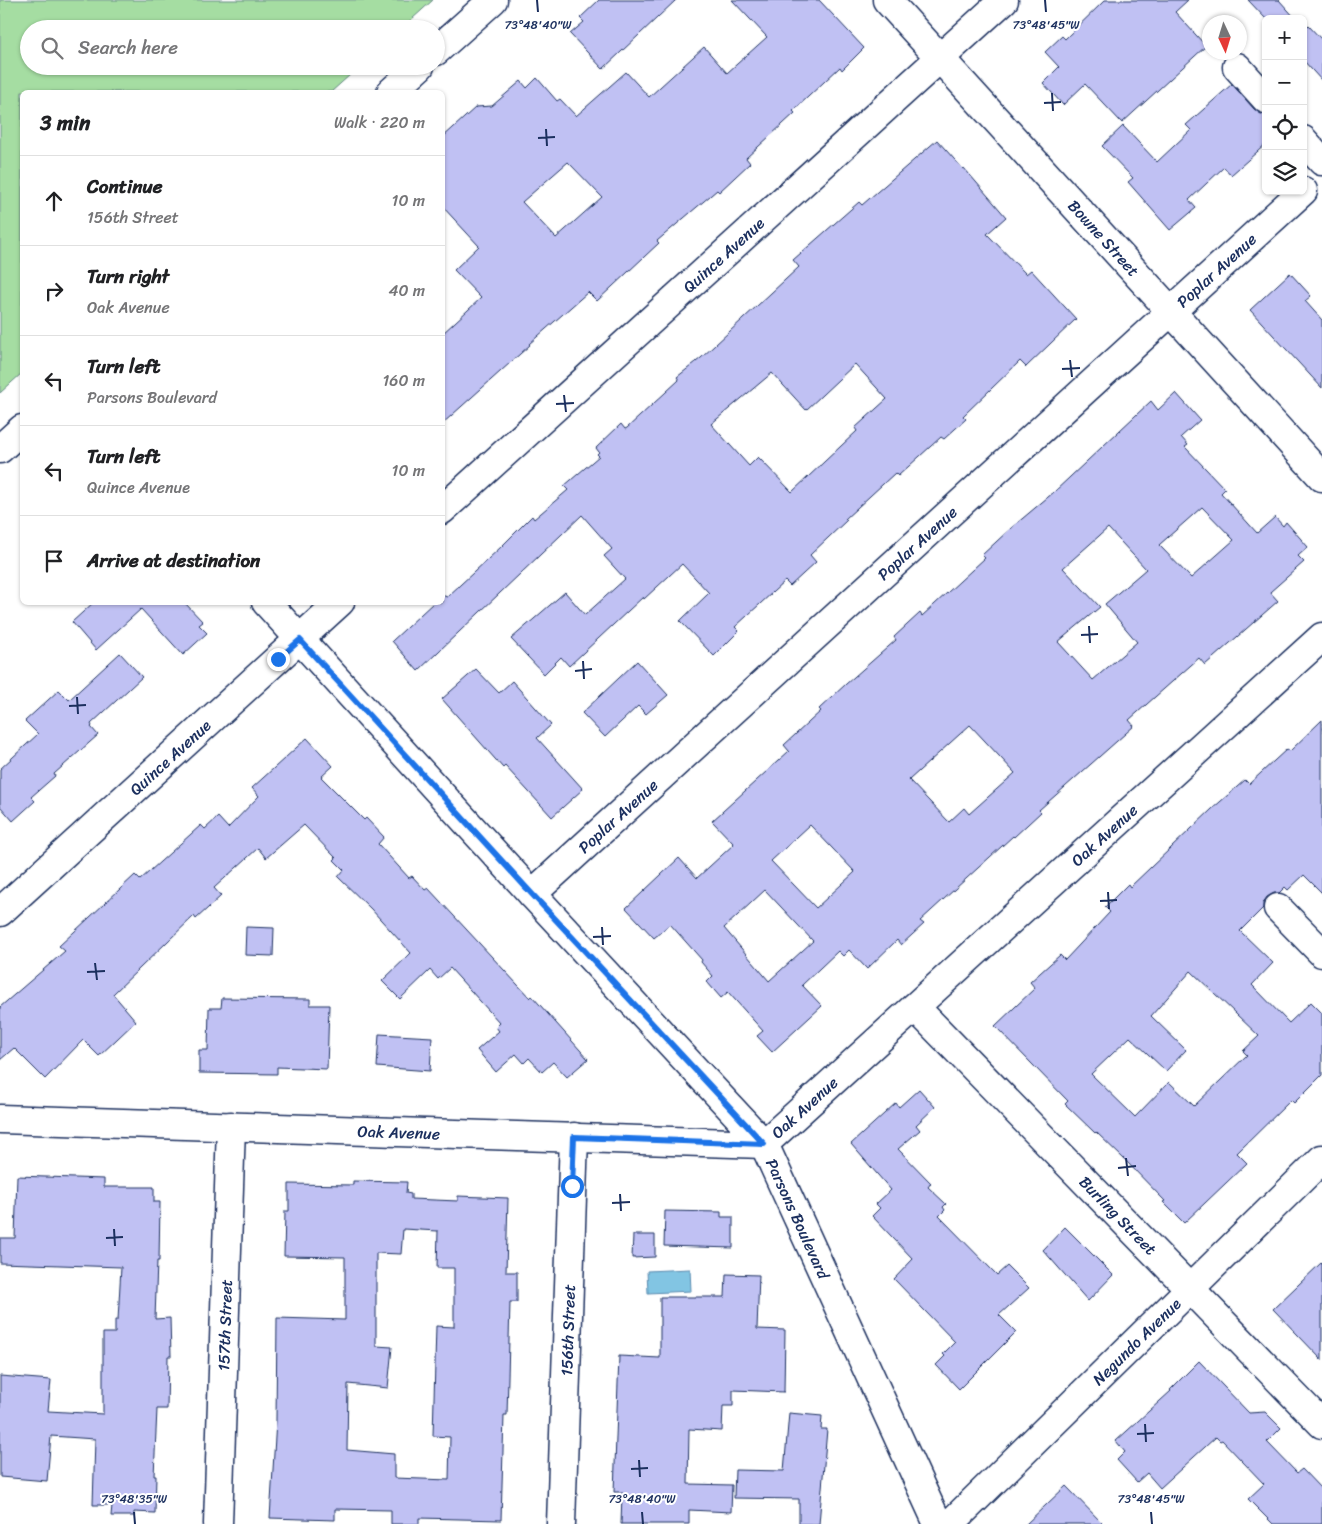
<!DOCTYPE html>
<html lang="en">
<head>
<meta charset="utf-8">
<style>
	:root { --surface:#fff; --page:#f2f2f2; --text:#202124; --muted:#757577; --line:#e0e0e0 }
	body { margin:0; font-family:Sriracha,sans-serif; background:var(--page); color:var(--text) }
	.controls { position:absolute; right:15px; top:15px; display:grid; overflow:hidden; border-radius:8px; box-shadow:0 1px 4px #0004 }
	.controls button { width:45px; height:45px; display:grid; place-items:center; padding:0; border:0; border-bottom:1px solid var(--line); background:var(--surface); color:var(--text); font:25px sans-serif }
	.compass { position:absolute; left:1202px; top:15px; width:45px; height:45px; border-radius:50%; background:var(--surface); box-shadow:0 1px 4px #0004; rotate:176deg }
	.stop { position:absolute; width:15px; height:15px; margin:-11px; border:4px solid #1a73e8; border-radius:50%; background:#fff }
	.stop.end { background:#1a73e8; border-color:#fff; box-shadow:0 1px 5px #0008 }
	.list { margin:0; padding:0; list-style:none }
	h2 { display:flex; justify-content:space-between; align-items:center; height:65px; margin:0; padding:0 20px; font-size:21px }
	h2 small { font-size:16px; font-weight:400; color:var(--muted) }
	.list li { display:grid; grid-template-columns:32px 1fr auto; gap:15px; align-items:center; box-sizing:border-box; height:90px; padding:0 20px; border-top:1px solid var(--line) }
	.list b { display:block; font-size:19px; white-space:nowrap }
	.list p { margin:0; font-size:16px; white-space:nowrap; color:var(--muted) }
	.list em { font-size:16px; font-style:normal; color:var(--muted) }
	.icon { flex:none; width:28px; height:28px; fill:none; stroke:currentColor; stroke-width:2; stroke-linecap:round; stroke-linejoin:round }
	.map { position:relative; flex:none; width:1322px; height:1524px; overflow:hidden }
	.search { position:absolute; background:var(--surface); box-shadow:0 1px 4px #0004; left:20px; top:20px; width:425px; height:55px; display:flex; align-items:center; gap:12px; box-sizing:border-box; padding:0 18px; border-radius:28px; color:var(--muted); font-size:19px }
	.panel { position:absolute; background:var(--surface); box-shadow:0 1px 4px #0004; left:20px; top:90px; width:425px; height:515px; border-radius:8px }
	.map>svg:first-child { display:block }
	.green { fill:#a5dda2; stroke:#608680 }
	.water { fill:#82c5e3; stroke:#5989ae }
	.building { fill:#c0c1f3; stroke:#1b2f5e; fill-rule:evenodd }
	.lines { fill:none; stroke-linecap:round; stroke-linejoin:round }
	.minor-casing { stroke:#1b2f5e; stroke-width:31 }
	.minor { stroke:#fff; stroke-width:28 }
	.route { stroke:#1a73e8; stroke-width:6 }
	.ticks { fill:none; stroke:#1b2f5e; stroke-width:2 }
	.labels { text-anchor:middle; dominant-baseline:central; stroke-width:4; stroke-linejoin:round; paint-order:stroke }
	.street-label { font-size:16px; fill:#1b2f5e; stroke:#fff }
	.ticks-label { font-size:12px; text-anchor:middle; fill:#1b2f5e; stroke:#fff; stroke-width:4; stroke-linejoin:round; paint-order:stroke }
</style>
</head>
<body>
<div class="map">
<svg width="1322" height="1524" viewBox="0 0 1322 1524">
	<rect width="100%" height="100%" fill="#fff"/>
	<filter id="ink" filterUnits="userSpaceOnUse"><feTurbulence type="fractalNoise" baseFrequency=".02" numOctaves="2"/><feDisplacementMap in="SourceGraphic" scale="10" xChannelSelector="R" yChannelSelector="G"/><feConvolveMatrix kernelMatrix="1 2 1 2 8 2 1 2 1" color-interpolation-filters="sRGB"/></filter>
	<g filter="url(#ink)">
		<!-- green -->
		<path class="green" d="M 0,0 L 433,0 L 401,29 L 29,29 L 29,66 L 360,66 L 331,92 L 22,92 L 22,373 L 0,393 Z"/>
		<!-- water -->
		<path class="water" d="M 690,1269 L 691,1291 L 648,1293 L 647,1271 Z"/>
		<!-- building -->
		<path class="building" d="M 599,0 L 676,0 L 603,69 L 570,34 L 584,22 L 580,18 Z
			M 732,0 L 819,0 L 864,48 L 842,70 L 840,67 L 793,111 L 795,113 L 746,158 L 750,163 L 719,192 L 717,190 L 657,241 L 659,243 L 597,301 L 588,292 L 529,344 L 530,345 L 442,424 L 442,334 L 481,298 L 454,270 L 479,246 L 442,206 L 442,138 L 476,107 L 492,106 L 521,81 L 527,88 L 537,78 L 557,101 L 560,99 L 576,116 L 626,72 L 649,97 L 704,47 L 727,73 L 767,37 ZM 568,162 L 602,197 L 556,238 L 522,202 Z
			M 1105,0 L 1188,0 L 1175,12 L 1206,46 L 1122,123 L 1085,84 L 1063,105 L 1043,83 L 1059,67 L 1045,52 L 1062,36 L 1065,39 Z
			M 1248,0 L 1279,0 L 1296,19 L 1266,19 Z
			M 1308,25 L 1322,40 L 1322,81 L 1303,60 L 1303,27 L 1304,28 Z
			M 1232,84 L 1254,109 L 1261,114 L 1266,114 L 1266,144 L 1231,175 L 1224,167 L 1189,200 L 1196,208 L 1170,230 L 1128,182 L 1133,178 L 1102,146 L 1123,126 L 1157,162 L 1191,130 L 1186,125 Z
			M 937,140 L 963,169 L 964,168 L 1006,217 L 987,234 L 1026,274 L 1031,270 L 1076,319 L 1026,367 L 1020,361 L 963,416 L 966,419 L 944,439 L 941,437 L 898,476 L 895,473 L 845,519 L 847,520 L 810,555 L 816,562 L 790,586 L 785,581 L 735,627 L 739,631 L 714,656 L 680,621 L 709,593 L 682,564 L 644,599 L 643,597 L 569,666 L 561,657 L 544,674 L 511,639 L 565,592 L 585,615 L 625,579 L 604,556 L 612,549 L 582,515 L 418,671 L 392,641 L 434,602 L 442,602 L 442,595 L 447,597 L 501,547 L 532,516 L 534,519 L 568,490 L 564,486 L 599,456 L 597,454 L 599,452 L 596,448 L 621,424 L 625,429 L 627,428 L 679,380 L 677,377 L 701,358 L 799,267 L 793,260 L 859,202 L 862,205 ZM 855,364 L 887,399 L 855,428 L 857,431 L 792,492 L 758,457 L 749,466 L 711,424 L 772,373 L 806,410 Z
			M 1290,273 L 1311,296 L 1305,301 L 1322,320 L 1322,388 L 1250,310 Z
			M 1176,393 L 1200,420 L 1181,437 L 1188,445 L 1185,447 L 1225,489 L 1221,493 L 1257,533 L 1275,517 L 1283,526 L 1286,522 L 1308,547 L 1298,556 L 1304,562 L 1270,592 L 1278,601 L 1205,665 L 1199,658 L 1129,720 L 1134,726 L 1039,810 L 1041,812 L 1014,837 L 1013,836 L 920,921 L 924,924 L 901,945 L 897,940 L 867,969 L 849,950 L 843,956 L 838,951 L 802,985 L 822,1006 L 772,1052 L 757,1036 L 763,1031 L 728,992 L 721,998 L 707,982 L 713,976 L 701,962 L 702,960 L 670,924 L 654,938 L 626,908 L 679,858 L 697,878 L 734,844 L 712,821 L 789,751 L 784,745 L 821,711 L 819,709 L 846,684 L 896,640 L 894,637 L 920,613 L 922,616 L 985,558 L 982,555 L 1010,529 L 1054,492 L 1151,401 L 1158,410 ZM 1202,507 L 1234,540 L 1191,578 L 1159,545 ZM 1108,528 L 1146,569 L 1105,604 L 1137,642 L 1093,680 L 1058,642 L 1100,607 L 1063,568 ZM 970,725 L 1015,773 L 969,814 L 964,808 L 949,822 L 909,780 ZM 810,825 L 855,872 L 816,908 L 771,861 ZM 765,890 L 813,941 L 769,981 L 724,928 Z
			M 94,602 L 184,602 L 203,622 L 199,625 L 207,633 L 183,655 L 141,609 L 96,650 L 72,622 Z
			M 120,653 L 142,677 L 91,724 L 92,726 L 91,727 L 98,735 L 54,774 L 55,776 L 31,797 L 35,801 L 13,821 L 0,806 L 0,769 L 38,734 L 25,721 L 59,690 L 69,700 Z
			M 637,661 L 668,695 L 646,714 L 638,706 L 605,737 L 582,713 Z
			M 476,669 L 499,693 L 512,681 L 551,725 L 537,738 L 583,789 L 552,817 L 505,766 L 503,768 L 442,699 Z
			M 1322,720 L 1322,893 L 1304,875 L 1288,890 L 1285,887 L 1279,893 L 1274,893 L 1267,897 L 1263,903 L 1263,908 L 1240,931 L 1273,963 L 1252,985 L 1289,1023 L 1311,1002 L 1322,1013 L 1322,1075 L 1294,1103 L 1291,1100 L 1237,1153 L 1247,1163 L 1184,1223 L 1163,1202 L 1165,1201 L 1125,1160 L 1096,1132 L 1095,1133 L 1065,1104 L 1068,1101 L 995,1026 L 1035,988 L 1030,982 L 1060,955 L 1065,960 L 1110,912 L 1105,907 L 1128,884 L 1130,887 L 1212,809 L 1245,780 L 1249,784 L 1287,749 L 1290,751 ZM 1191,971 L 1259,1036 L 1243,1051 L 1247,1055 L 1194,1106 L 1169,1082 L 1135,1117 L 1091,1074 L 1130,1037 L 1166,1071 L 1186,1050 L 1151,1016 Z
			M 307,738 L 333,766 L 321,777 L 364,820 L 366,818 L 384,837 L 378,844 L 409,878 L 412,876 L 425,890 L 428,888 L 530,998 L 532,996 L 588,1059 L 567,1077 L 553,1062 L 542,1072 L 529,1058 L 524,1063 L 516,1054 L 496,1072 L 477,1050 L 499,1031 L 496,1027 L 500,1023 L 450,968 L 438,979 L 430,970 L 400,999 L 382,981 L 411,953 L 371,909 L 338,877 L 344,870 L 334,860 L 336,858 L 304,825 L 266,858 L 258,848 L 214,888 L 221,896 L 196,919 L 194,916 L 113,994 L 136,1021 L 99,1056 L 83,1040 L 45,1079 L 14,1048 L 0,1060 L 0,1007 L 65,951 L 59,946 L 135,875 L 140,880 L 201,825 L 205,829 L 218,817 L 228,828 L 259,796 L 252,788 Z
			M 246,927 L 274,928 L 273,956 L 245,955 Z
			M 222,998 L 310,999 L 310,1005 L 329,1005 L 327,1069 L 277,1067 L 277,1074 L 199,1073 L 199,1050 L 208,1050 L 209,1008 L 221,1008 Z
			M 379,1034 L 432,1037 L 430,1071 L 377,1067 Z
			M 919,1089 L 935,1107 L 916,1125 L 920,1130 L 898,1149 L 931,1183 L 928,1187 L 946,1204 L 943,1207 L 945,1210 L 939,1216 L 997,1275 L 1007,1266 L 1029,1288 L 999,1315 L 1016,1332 L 959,1389 L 936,1365 L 945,1356 L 943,1354 L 955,1342 L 894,1279 L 913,1259 L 872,1216 L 880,1208 L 876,1204 L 891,1190 L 851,1144 L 896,1103 L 899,1107 Z
			M 17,1176 L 104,1179 L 104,1187 L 154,1187 L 154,1202 L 160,1202 L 159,1261 L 157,1261 L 155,1319 L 170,1318 L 171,1356 L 168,1356 L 167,1409 L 157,1409 L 154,1476 L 156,1476 L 155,1513 L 134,1512 L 134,1516 L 111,1516 L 112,1505 L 93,1505 L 95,1439 L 51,1436 L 47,1481 L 0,1477 L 0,1376 L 51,1380 L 48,1411 L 103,1414 L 103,1333 L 115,1333 L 115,1320 L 118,1320 L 121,1267 L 0,1263 L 0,1238 L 15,1238 Z
			M 353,1181 L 407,1182 L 406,1193 L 411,1194 L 411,1199 L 458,1201 L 458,1196 L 508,1198 L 506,1272 L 517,1272 L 517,1302 L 510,1302 L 507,1415 L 504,1415 L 501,1520 L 419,1518 L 419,1524 L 391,1524 L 391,1510 L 335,1509 L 335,1520 L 270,1518 L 276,1421 L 277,1318 L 345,1320 L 345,1257 L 284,1256 L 285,1211 L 289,1211 L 289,1184 L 353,1185 ZM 403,1229 L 438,1231 L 437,1268 L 454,1268 L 454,1327 L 436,1326 L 433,1436 L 450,1437 L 449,1480 L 394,1478 L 394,1454 L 347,1450 L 348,1384 L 388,1388 L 392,1347 L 376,1346 L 376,1253 L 401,1254 Z
			M 665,1211 L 721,1212 L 721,1217 L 733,1217 L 733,1248 L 664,1246 Z
			M 1065,1227 L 1113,1275 L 1088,1301 L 1043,1250 Z
			M 633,1235 L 655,1235 L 655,1257 L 632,1258 Z
			M 1322,1262 L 1322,1360 L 1273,1309 Z
			M 726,1274 L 759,1275 L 757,1329 L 785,1330 L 784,1392 L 733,1390 L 733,1406 L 723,1406 L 722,1431 L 689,1429 L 688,1484 L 732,1485 L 731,1512 L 689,1510 L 689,1524 L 621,1524 L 622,1492 L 614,1492 L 619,1356 L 660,1358 L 660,1297 L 725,1297 Z
			M 1199,1361 L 1249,1413 L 1265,1412 L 1281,1428 L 1267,1442 L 1297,1473 L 1302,1469 L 1322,1490 L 1322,1524 L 1273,1524 L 1248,1499 L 1264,1484 L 1222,1440 L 1220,1441 L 1216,1437 L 1160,1488 L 1147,1473 L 1137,1482 L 1117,1460 L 1125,1452 L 1116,1441 L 1171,1391 L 1170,1390 Z
			M 789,1413 L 822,1416 L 821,1429 L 827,1429 L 819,1524 L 799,1524 L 799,1499 L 734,1498 L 735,1470 L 784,1471 Z
			M 1066,1486 L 1103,1524 L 1026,1524 Z"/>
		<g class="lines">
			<!-- minor casing -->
			<g class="minor-casing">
				<g id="minor">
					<path id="s1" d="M 887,0 L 1322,477"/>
					<path d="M 436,51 L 493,0"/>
					<path d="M 1237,67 L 1266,99"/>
					<path d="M 391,92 L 420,66"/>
					<path d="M 1303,140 L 1322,161"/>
					<path d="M 0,449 L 22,429"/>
					<path id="s2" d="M 442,510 L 1004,0"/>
					<path id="s3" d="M 266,602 L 532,894 L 764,1144 L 938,1524"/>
					<path id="s4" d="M 532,894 L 1303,191"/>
					<path d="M 1278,908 L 1322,953"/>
					<path id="s5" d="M 0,912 L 340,602"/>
					<path id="s6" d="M 915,1007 L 1322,1424"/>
					<path id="s7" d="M 0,1119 L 764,1144 L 1322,637"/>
					<path id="s8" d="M 218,1524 L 231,1126"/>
					<path id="s9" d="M 561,1524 L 574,1137"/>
					<path id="s10" d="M 950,1524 L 1322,1159"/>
				</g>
			</g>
			<!-- minor -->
			<use href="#minor" class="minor"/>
		</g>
	</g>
	<g class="lines" filter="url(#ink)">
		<!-- route -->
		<path class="route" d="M 278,659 L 300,640 L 532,894 L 764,1144 L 574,1137 L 572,1186"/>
	</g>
	<!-- ticks -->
	<path class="ticks" d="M 537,0 L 538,12M 1045,0 L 1046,12M 1052,93 L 1053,111M 1044,103 L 1061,102M 546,129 L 547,146M 538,138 L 555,137M 1070,360 L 1072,377M 1062,369 L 1080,368M 564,395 L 566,412M 556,404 L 574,403M 1089,626 L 1090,643M 1081,635 L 1098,634M 583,661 L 584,679M 575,671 L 592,669M 77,697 L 78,714M 69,706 L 86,705M 1108,892 L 1109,909M 1100,901 L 1117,900M 602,927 L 603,945M 593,937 L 611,936M 95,963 L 97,980M 87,972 L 105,971M 1126,1158 L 1128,1176M 1118,1168 L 1136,1166M 620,1194 L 621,1211M 612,1203 L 630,1202M 114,1229 L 115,1246M 106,1238 L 123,1237M 1145,1424 L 1146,1442M 1137,1434 L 1154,1433M 639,1460 L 640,1477M 631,1469 L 648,1468M 134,1512 L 135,1524M 642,1512 L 643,1524M 1151,1512 L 1152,1524"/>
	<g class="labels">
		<!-- street labels -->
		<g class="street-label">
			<text stroke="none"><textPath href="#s1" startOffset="322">Bowne Street</textPath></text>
			<text stroke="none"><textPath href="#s2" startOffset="380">Quince Avenue</textPath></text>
			<text stroke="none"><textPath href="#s4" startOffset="926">Poplar Avenue</textPath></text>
			<text stroke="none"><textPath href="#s4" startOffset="521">Poplar Avenue</textPath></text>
			<text stroke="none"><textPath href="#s5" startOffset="230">Quince Avenue</textPath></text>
			<text stroke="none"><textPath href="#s4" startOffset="116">Poplar Avenue</textPath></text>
			<text stroke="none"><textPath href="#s7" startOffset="1224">Oak Avenue</textPath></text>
			<text stroke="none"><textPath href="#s7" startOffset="819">Oak Avenue</textPath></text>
			<text stroke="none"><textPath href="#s7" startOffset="399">Oak Avenue</textPath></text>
			<text stroke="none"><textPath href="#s6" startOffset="291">Burling Street</textPath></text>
			<text stroke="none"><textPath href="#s3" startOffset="818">Parsons Boulevard</textPath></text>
			<text stroke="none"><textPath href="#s8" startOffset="199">157th Street</textPath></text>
			<text stroke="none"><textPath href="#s9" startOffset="194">156th Street</textPath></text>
			<text stroke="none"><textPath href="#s10" startOffset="261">Negundo Avenue</textPath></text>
		</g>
	</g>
	<g class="ticks-label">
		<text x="538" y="29">73°48'40"W</text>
		<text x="1046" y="29">73°48'45"W</text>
		<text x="134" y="1503">73°48'35"W</text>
		<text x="642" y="1503">73°48'40"W</text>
		<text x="1151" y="1503">73°48'45"W</text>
	</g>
</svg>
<div class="controls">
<button>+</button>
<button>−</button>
<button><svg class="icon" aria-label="locate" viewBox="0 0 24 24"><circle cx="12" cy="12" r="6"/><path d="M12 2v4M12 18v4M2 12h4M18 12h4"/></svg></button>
<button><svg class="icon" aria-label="layers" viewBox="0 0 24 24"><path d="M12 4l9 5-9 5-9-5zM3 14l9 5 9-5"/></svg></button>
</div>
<svg class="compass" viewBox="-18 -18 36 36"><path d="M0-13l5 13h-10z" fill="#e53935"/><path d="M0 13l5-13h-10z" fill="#757577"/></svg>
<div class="stop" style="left:572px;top:1186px"></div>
<div class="stop end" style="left:278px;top:659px"></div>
<div class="search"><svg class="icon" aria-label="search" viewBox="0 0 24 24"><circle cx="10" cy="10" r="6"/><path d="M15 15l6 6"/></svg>Search here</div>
<section class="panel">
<h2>3 min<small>Walk · 220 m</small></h2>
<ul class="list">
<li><svg class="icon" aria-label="ahead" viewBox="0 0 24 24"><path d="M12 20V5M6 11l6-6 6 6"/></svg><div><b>Continue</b><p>156th Street</p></div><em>10 m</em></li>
<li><svg class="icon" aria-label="right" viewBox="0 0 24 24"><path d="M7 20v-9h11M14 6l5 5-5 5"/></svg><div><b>Turn right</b><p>Oak Avenue</p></div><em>40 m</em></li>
<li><svg class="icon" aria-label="left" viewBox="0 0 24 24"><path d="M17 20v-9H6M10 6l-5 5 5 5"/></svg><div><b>Turn left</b><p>Parsons Boulevard</p></div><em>160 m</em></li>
<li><svg class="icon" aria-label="left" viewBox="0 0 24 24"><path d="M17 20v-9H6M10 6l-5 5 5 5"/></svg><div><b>Turn left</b><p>Quince Avenue</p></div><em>10 m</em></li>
<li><svg class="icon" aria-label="arrive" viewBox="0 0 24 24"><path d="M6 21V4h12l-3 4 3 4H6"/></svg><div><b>Arrive at destination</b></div></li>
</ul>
</section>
</div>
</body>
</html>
